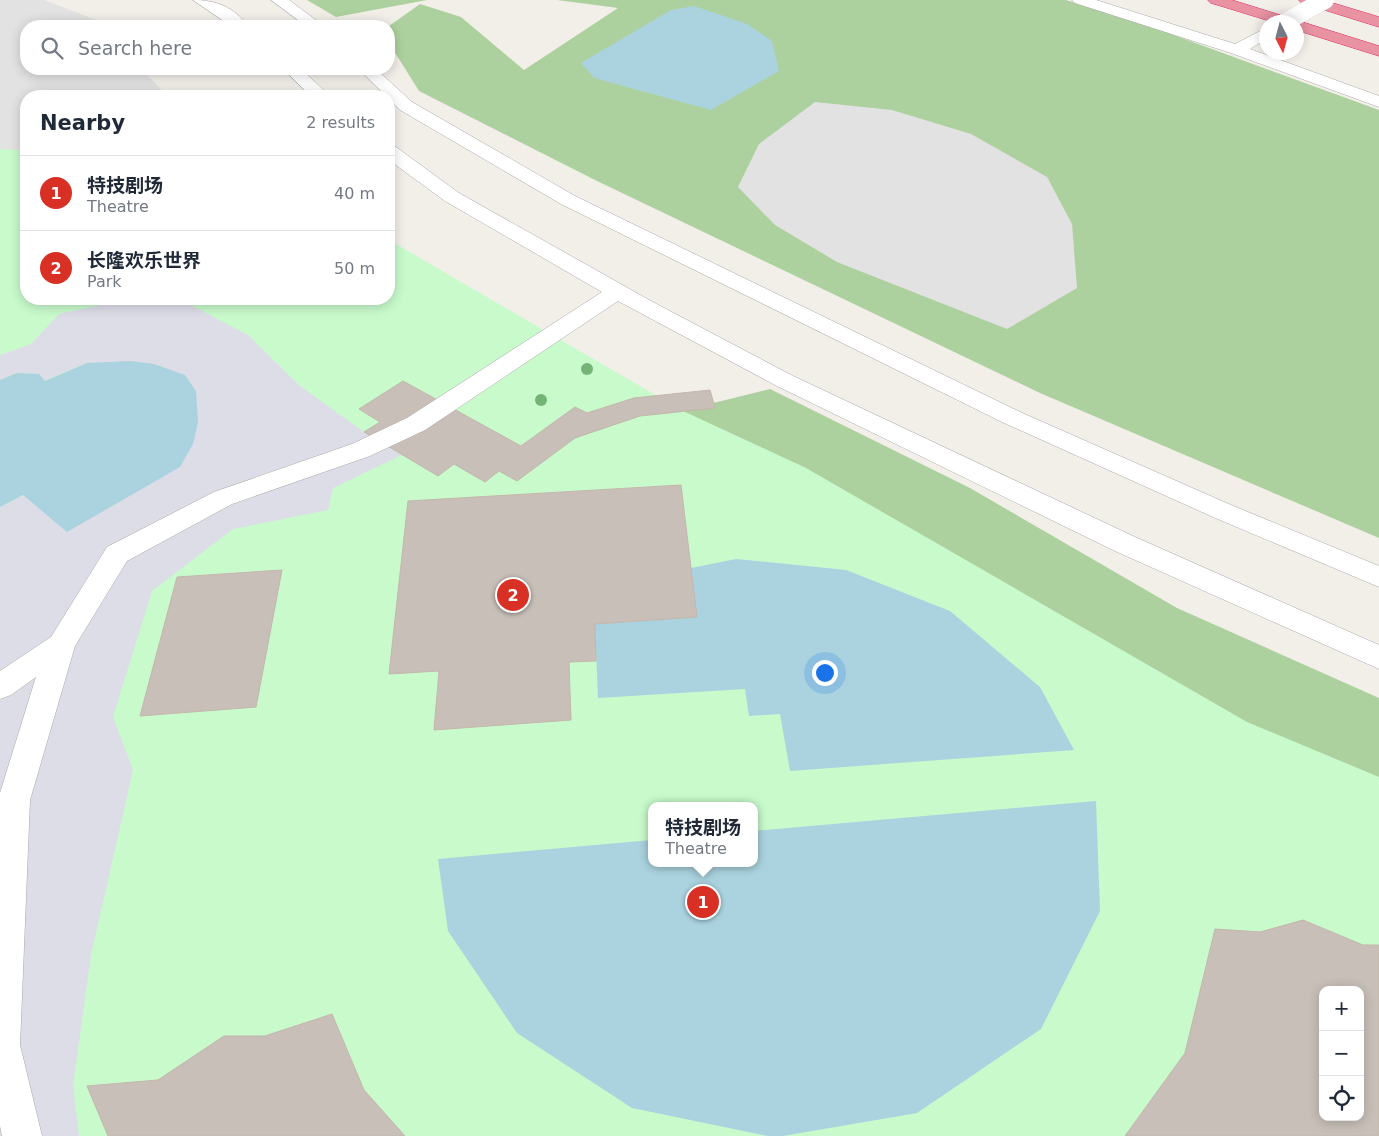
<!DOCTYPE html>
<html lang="en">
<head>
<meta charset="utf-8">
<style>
	:root { --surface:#fff; --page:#f6f6f7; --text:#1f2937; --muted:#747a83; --line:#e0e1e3; --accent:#d93025 }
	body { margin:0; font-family:"DejaVu Sans","Noto Sans SC",sans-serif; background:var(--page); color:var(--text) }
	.controls { position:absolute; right:15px; bottom:15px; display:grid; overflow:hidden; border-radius:10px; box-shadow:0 2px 12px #0003 }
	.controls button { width:45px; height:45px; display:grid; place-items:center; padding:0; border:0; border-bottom:1px solid var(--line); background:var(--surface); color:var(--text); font:25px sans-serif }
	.compass { position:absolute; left:1259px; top:15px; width:45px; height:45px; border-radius:50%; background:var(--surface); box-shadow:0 2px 12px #0003; rotate:174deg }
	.you { position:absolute; left:824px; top:672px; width:18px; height:18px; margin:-12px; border:4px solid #fff; border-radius:50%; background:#1a73e8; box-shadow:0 0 0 8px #1a73e833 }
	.badge { display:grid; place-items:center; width:32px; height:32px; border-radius:50%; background:var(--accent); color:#fff; font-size:16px; font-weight:700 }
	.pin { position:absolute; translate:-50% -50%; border:2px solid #fff; box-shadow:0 1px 5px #0006 }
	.popup { position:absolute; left:648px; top:802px; width:110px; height:65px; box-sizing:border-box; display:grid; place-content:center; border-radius:10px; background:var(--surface); filter:drop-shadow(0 1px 4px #0005); font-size:16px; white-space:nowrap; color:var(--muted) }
	.popup b { font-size:19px; color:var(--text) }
	.popup::after { content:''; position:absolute; left:50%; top:100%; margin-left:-10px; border:10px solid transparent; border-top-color:var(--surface) }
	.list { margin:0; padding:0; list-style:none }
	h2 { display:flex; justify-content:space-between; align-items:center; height:65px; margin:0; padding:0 20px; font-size:21px }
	h2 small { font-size:16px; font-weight:400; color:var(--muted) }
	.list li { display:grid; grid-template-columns:32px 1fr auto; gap:15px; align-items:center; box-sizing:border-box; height:75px; padding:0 20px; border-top:1px solid var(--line) }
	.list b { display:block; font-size:19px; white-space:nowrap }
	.list p { margin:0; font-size:16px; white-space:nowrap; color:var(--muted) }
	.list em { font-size:16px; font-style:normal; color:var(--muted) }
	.icon { flex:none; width:28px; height:28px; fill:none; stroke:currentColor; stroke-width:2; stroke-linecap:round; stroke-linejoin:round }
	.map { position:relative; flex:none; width:1379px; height:1136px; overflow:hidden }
	.search { position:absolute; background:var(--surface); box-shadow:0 2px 12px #0003; left:20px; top:20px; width:375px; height:55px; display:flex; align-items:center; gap:12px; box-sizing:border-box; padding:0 18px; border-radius:20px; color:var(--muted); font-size:19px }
	.panel { position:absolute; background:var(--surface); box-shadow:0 2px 12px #0003; left:20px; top:90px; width:375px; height:215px; border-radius:20px }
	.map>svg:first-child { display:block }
	.forest { fill:#add19e }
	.park { fill:#c8facc; fill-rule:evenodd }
	.parking { fill:#e2e2e2 }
	.plaza { fill:#dddde8 }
	.water { fill:#aad3df }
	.building { fill:#c7bfb8; stroke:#c4b6ab; fill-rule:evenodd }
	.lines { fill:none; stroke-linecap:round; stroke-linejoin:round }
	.minor-casing { stroke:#a9a9a9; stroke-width:1 }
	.highway-casing { stroke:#dc2a67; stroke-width:1 }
	.minor { fill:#fff; fill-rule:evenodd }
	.highway { fill:#e892a2; fill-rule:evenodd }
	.minor-bridge-casing { stroke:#a9a9a9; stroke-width:18; stroke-linecap:butt }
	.minor-bridge { stroke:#fff; stroke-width:18 }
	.tree { fill:#74b475 }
</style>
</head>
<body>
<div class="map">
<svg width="1379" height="1136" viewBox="0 0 1379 1136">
	<rect width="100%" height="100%" fill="#f2efe9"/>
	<!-- forest -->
	<path class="forest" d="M 307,0 L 427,0 L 336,17 Z
		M 557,0 L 1066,0 L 1160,30 L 1379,110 L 1379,538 L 1040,393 L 597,181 L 419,91 L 389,43 L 389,26 L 420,4 L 461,17 L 524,70 L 618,8 Z
		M 770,389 L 970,488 L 1177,608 L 1379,698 L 1379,805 L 636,422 Z"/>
	<!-- park -->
	<path class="park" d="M 0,149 L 26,150 L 26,299 L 389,299 L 389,240 L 683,411 L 806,468 L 1247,722 L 1379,777 L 1379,1136 L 0,1136 ZM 652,806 L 754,806 L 754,863 L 652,863 ZM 1323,990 L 1360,990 L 1360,1117 L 1323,1117 Z"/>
	<!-- parking -->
	<path class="parking" d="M 0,0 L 44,0 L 99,21 L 103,26 L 26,26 L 26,69 L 142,69 L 167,96 L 26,96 L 26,150 L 0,149 Z
		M 815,102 L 892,110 L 971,134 L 1047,177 L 1072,224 L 1077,288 L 1007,329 L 837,262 L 775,225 L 738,187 L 759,144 Z"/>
	<!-- plaza -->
	<path class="plaza" d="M 130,299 L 170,299 L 187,303 L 248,335 L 300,386 L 364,432 L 402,455 L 333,488 L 328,510 L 233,529 L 152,591 L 113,717 L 133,770 L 91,955 L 73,1086 L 79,1136 L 0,1136 L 0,507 L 23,495 L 87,363 L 44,381 L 39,374 L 17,373 L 0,380 L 0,355 L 31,344 L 59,314 Z"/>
	<!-- water -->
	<path class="water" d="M 694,6 L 747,24 L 772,41 L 779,71 L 711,110 L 594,78 L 581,63 L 671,10 Z
		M 130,361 L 154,364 L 185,375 L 196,391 L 198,423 L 193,444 L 180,467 L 67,532 L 23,495 L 0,507 L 0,380 L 17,373 L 39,374 L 45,381 L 87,363 Z
		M 736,559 L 846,570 L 950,611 L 1040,687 L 1074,750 L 790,771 L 780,714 L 749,716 L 745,689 L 598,698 L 595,624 L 697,617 L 691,568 Z
		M 1096,801 L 1100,911 L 1041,1029 L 917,1113 L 783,1136 L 768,1136 L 632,1108 L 517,1033 L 448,931 L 438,859 L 652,840 L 652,863 L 754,863 L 754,831 Z"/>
	<!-- building -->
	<path class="building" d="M 403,381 L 521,446 L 575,407 L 587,413 L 634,398 L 710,390 L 715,408 L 640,416 L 575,438 L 517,481 L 499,471 L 485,482 L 454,464 L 438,476 L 364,432 L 380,422 L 359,409 Z
		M 681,485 L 697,617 L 595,624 L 596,661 L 569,662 L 571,720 L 434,730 L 439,671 L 389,674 L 408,501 Z
		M 282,570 L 256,707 L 140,716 L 177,577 Z
		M 1303,920 L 1363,945 L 1379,945 L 1379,1136 L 1125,1136 L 1185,1053 L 1215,929 L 1260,932 ZM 1323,990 L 1360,990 L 1360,1117 L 1323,1117 Z
		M 332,1014 L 364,1090 L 405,1136 L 108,1136 L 87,1086 L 158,1080 L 224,1036 L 265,1036 Z"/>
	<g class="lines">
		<!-- minor casing -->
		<g class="minor-casing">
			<path id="minor" d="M 193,0 C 216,0 234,7 248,26 L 231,26 Z
				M 271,0 L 289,0 L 324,26 L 306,26 Z
				M 1072,0 L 1096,0 L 1235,44 L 1266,28 L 1266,39 L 1250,49 L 1379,96 L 1379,107 L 1231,53 L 1075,3 Z
				M 283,69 L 301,69 L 330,96 L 311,96 Z
				M 359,69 L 376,69 L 412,102 L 575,196 L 1020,412 L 1231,505 L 1379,566 L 1379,587 L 1213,517 L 1002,422 L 561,204 L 400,110 Z
				M 389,145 L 396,147 L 459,193 L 651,301 L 791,375 L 1135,537 L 1379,645 L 1379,669 L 1115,551 L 775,385 L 618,301 L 425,430 L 370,456 L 232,504 L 127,561 L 75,646 L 30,800 L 20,1045 L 42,1136 L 2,1136 L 0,1126 L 0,793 L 36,677 L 11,695 L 0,699 L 0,671 L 51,637 L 107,547 L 214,492 L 352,444 L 407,418 L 602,292 L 445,201 L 389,160 Z"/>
		</g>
		<!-- highway casing -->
		<g class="highway-casing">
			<path id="highway" d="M 1208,0 L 1232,0 L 1379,46 L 1379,56 L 1296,30 L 1296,22 L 1273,22 L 1211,3 Z
				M 1299,0 L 1323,0 L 1379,17 L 1379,27 L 1302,3 Z"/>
		</g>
		<!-- minor -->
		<use href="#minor" class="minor"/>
		<!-- highway -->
		<use href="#highway" class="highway"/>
		<!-- minor-bridge casing -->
		<g class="minor-bridge-casing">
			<path id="minor-bridge" d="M 1285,22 L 1325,0"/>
		</g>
		<!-- minor-bridge -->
		<use href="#minor-bridge" class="minor-bridge"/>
	</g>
	<!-- trees -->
	<g class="tree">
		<circle cx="587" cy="369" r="6"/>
		<circle cx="541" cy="400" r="6"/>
	</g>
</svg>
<div class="controls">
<button>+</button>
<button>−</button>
<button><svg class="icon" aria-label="locate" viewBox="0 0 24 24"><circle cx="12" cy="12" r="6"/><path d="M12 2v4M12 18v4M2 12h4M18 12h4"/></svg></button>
</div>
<svg class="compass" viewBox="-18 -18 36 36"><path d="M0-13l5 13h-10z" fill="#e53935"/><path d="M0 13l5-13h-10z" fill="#747a83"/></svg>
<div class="you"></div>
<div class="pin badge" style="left:703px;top:902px">1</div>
<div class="popup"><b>特技剧场</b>Theatre</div>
<div class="pin badge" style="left:513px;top:595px">2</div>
<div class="search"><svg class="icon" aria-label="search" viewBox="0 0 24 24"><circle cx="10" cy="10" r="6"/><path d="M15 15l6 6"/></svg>Search here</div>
<section class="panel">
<h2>Nearby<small>2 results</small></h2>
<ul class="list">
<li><span class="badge">1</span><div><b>特技剧场</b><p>Theatre</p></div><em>40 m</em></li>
<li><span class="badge">2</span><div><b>长隆欢乐世界</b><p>Park</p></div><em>50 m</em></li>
</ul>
</section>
</div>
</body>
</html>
